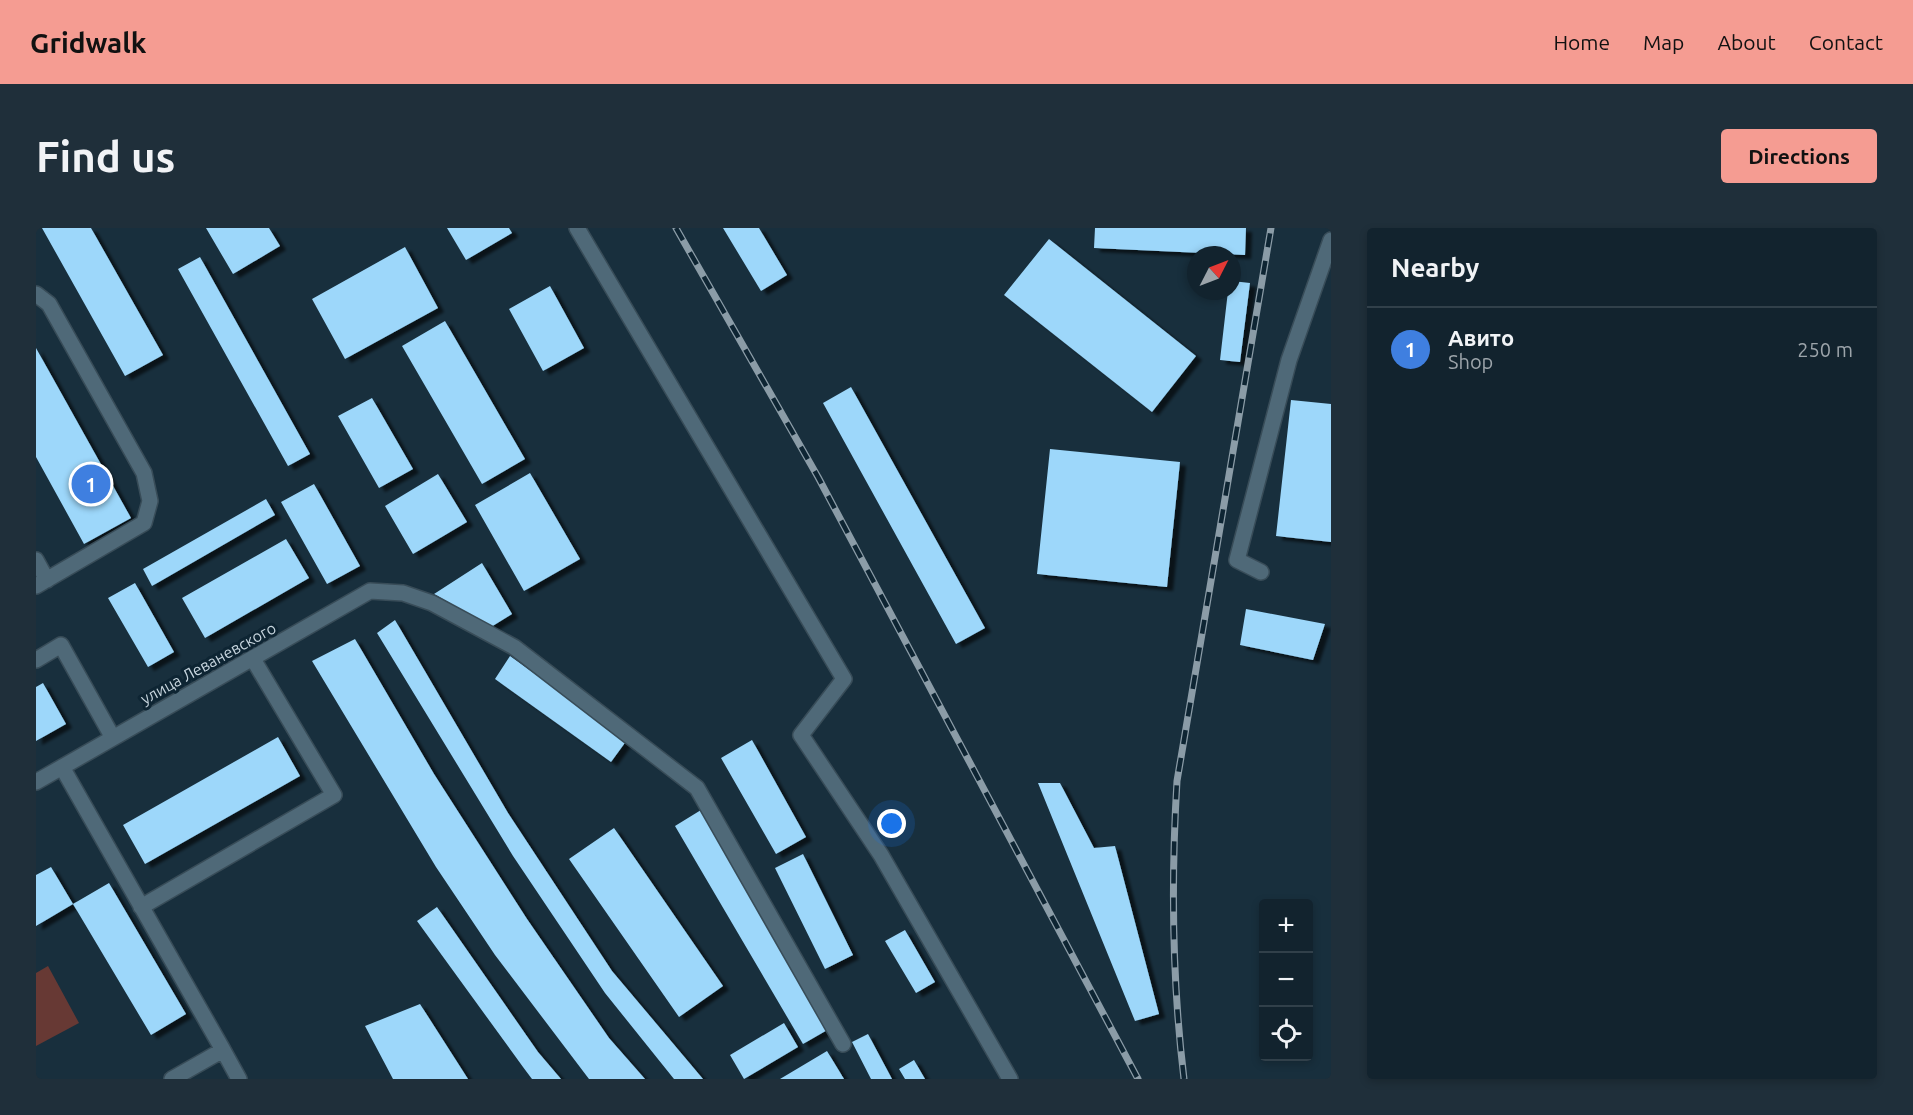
<!DOCTYPE html>
<html lang="en">
<head>
<meta charset="utf-8">
<style>
	:root { --surface:#12232e; --page:#1f2f3a; --text:#f1f3f6; --muted:#9ca4aa; --line:#31404a; --accent:#f59c92 }
	body { margin:0; font-family:Ubuntu,sans-serif; background:var(--page); color:var(--text) }
	.controls { position:absolute; right:18px; bottom:18px; display:grid; overflow:hidden; border-radius:6px; box-shadow:0 3px 9px #0003 }
	.controls button { width:54px; height:54px; display:grid; place-items:center; padding:0; border:0; border-bottom:2px solid var(--line); background:var(--surface); color:var(--text); font:30px sans-serif }
	.compass { position:absolute; left:1151px; top:18px; width:54px; height:54px; border-radius:50%; background:var(--surface); box-shadow:0 3px 9px #0003; rotate:48deg }
	.you { position:absolute; left:856px; top:596px; width:21px; height:21px; margin:-15px; border:4px solid #fff; border-radius:50%; background:#1a73e8; box-shadow:0 0 0 9px #1a73e833 }
	.badge { display:grid; place-items:center; width:39px; height:39px; border-radius:50%; background:var(--accent); color:#fff; font-size:20px; font-weight:700 }
	.pin { position:absolute; translate:-50% -50%; border:3px solid #fff; box-shadow:0 2px 6px #0006 }
	.list { margin:0; padding:0; list-style:none }
	h2 { display:flex; justify-content:space-between; align-items:center; height:78px; margin:0; padding:0 24px; font-size:26px }
	h2 small { font-size:20px; font-weight:400; color:var(--muted) }
	.list li { display:grid; grid-template-columns:39px 1fr auto; gap:18px; align-items:center; box-sizing:border-box; height:84px; padding:0 24px; border-top:2px solid var(--line) }
	.list b { display:block; font-size:22px; white-space:nowrap }
	.list p { margin:0; font-size:20px; white-space:nowrap; color:var(--muted) }
	.list em { font-size:20px; font-style:normal; color:var(--muted) }
	.icon { flex:none; width:33px; height:33px; fill:none; stroke:currentColor; stroke-width:2; stroke-linecap:round; stroke-linejoin:round }
	.map { position:relative; flex:none; width:1295px; height:851px; overflow:hidden; border-radius:6px }
	header { display:flex; align-items:center; gap:36px; box-sizing:border-box; height:84px; padding:0 30px; background:var(--accent); color:#111 }
	header strong { font-size:28px }
	nav { display:flex; gap:33px; margin-inline-start:auto; font-size:21px }
	.intro { display:flex; align-items:center; justify-content:space-between; box-sizing:border-box; height:144px; padding:0 36px }
	h1 { margin:0; font-size:42px }
	.button { padding:15px 27px; border-radius:6px; background:var(--accent); color:#111; font-size:21px; font-weight:700 }
	main { display:flex; gap:36px; padding:0 36px }
	aside { flex:1; background:var(--surface); border-radius:6px; box-shadow:0 3px 9px #0003 }
	.map>svg:first-child { display:block }
	.green { fill:#673934 }
	.building { fill:#9dd7fa; filter:url(#shadow) }
	.lines { fill:none; stroke-linecap:round; stroke-linejoin:round }
	.minor-casing { stroke:#384c58; stroke-width:18 }
	.minor { stroke:#4f6978; stroke-width:15 }
	.rail-casing { stroke:#8b9ca7; stroke-width:7 }
	.rail { stroke:#0e2533; stroke-width:4.5; stroke-dasharray:14; stroke-linecap:butt }
	.labels { text-anchor:middle; dominant-baseline:central; stroke-width:6; stroke-linejoin:round; paint-order:stroke }
	.street-label { font-size:16px; fill:#c7d5de; stroke:#0e2533 }
</style>
</head>
<body>
<header>
<strong>Gridwalk</strong>
<nav><a>Home</a><a>Map</a><a>About</a><a>Contact</a></nav>
</header>
<div class="intro"><h1>Find us</h1><a class="button">Directions</a></div>
<main>
<div class="map">
<svg width="1295" height="851" viewBox="0 0 1295 851">
	<defs>
		<filter id="shadow"><feDropShadow dx="6" dy="4" stdDeviation="1.5" flood-color="#0009"/></filter>
	</defs>
	<rect width="100%" height="100%" fill="#182f3d"/>
	<!-- green -->
	<path class="green" d="M 12,738 L 43,795 L 0,818 L 0,745 Z"/>
	<!-- building -->
	<path class="building" d="M 6,0 L 55,0 L 127,127 L 89,148 Z
		M 170,0 L 233,0 L 244,18 L 197,46 Z
		M 411,0 L 473,0 L 476,5 L 430,32 Z
		M 687,0 L 723,0 L 751,47 L 725,63 Z
		M 1059,0 L 1210,0 L 1209,27 L 1058,20 Z
		M 1013,11 L 1160,128 L 1116,184 L 968,67 Z
		M 369,19 L 402,80 L 309,131 L 276,71 Z
		M 164,29 L 274,226 L 252,238 L 142,41 Z
		M 1196,53 L 1214,55 L 1204,134 L 1184,132 L 1192,63 L 1196,63 Z
		M 514,58 L 548,120 L 507,143 L 473,81 Z
		M 409,93 L 489,231 L 446,256 L 366,118 Z
		M 0,120 L 95,290 L 48,316 L 0,229 Z
		M 815,159 L 949,400 L 920,416 L 787,175 Z
		M 336,170 L 377,241 L 343,260 L 302,188 Z
		M 1255,172 L 1295,176 L 1295,314 L 1240,308 Z
		M 1014,221 L 1144,234 L 1131,359 L 1001,346 Z
		M 494,245 L 544,331 L 488,363 L 439,277 Z
		M 402,246 L 431,294 L 377,326 L 349,278 Z
		M 278,256 L 324,338 L 291,356 L 245,274 Z
		M 230,271 L 239,287 L 116,358 L 107,341 Z
		M 250,311 L 273,350 L 169,410 L 146,370 Z
		M 446,335 L 476,386 L 455,399 L 398,366 Z
		M 99,355 L 138,424 L 112,439 L 72,370 Z
		M 1210,381 L 1289,396 L 1277,432 L 1204,417 Z
		M 359,392 L 472,585 L 576,743 L 667,851 L 638,851 L 569,765 L 477,628 L 341,405 Z
		M 319,411 L 398,546 L 491,691 L 573,810 L 609,851 L 553,851 L 459,727 L 400,639 L 276,433 Z
		M 474,428 L 591,512 L 575,534 L 459,451 Z
		M 7,455 L 30,496 L 0,513 L 0,459 Z
		M 242,509 L 264,548 L 109,636 L 87,597 Z
		M 716,512 L 770,609 L 740,626 L 685,530 Z
		M 1002,555 L 1024,555 L 1058,620 L 1079,618 L 1123,786 L 1099,793 Z
		M 665,582 L 793,801 L 767,816 L 639,598 Z
		M 578,600 L 687,758 L 643,789 L 533,631 Z
		M 767,626 L 817,727 L 789,741 L 739,640 Z
		M 15,639 L 37,676 L 0,698 L 0,647 Z
		M 73,655 L 150,786 L 115,807 L 37,676 Z
		M 401,679 L 502,824 L 525,851 L 496,851 L 487,839 L 381,693 Z
		M 869,702 L 899,754 L 880,765 L 849,713 Z
		M 384,776 L 432,851 L 357,851 L 329,798 Z
		M 748,795 L 762,819 L 708,851 L 694,827 Z
		M 832,806 L 856,851 L 835,851 L 816,814 Z
		M 791,823 L 808,851 L 744,851 Z
		M 878,832 L 889,851 L 869,851 L 863,841 Z"/>
	<g class="lines">
		<!-- minor casing -->
		<g class="minor-casing">
			<path id="minor" d="M 541,0 L 808,451 L 765,507 L 845,627 L 974,851
				M 0,66 L 13,76 L 108,245 L 114,273 L 108,295 L 0,358
				M 0,332 L 11,352
				M 1225,344 L 1201,332 L 1253,132 L 1295,12
				M 0,432 L 25,417 L 77,510
				M 26,539 L 187,822 L 136,851
				M 0,554 L 334,363 L 367,365 L 396,375 L 478,419 L 661,560 L 807,816
				M 105,679 L 298,567 L 217,431
				M 187,822 L 203,851"/>
		</g>
		<!-- minor -->
		<use href="#minor" class="minor"/>
		<!-- rail casing -->
		<g class="rail-casing">
			<path id="rail" d="M 640,0 L 782,249 L 1102,851
				M 1148,851 C 1136,752 1135,652 1141,553 L 1235,0"/>
		</g>
		<!-- rail -->
		<use href="#rail" class="rail"/>
	</g>
	<g class="labels">
		<!-- street labels -->
		<g class="street-label">
			<text transform="translate(172 435) rotate(-29)">улица Леваневского</text>
		</g>
	</g>
</svg>
<div class="controls">
<button>+</button>
<button>−</button>
<button><svg class="icon" aria-label="locate" viewBox="0 0 24 24"><circle cx="12" cy="12" r="6"/><path d="M12 2v4M12 18v4M2 12h4M18 12h4"/></svg></button>
</div>
<svg class="compass" viewBox="-18 -18 36 36"><path d="M0-13l5 13h-10z" fill="#e53935"/><path d="M0 13l5-13h-10z" fill="#9ca4aa"/></svg>
<div class="you"></div>
<div class="pin badge" style="left:55px;top:256px;background:#3f7fe0">1</div>
</div>
<aside>
<h2>Nearby<small></small></h2>
<ul class="list">
<li><span class="badge" style="background:#3f7fe0">1</span><div><b>Авито</b><p>Shop</p></div><em>250 m</em></li>
</ul>
</aside>
</main>
</body>
</html>
